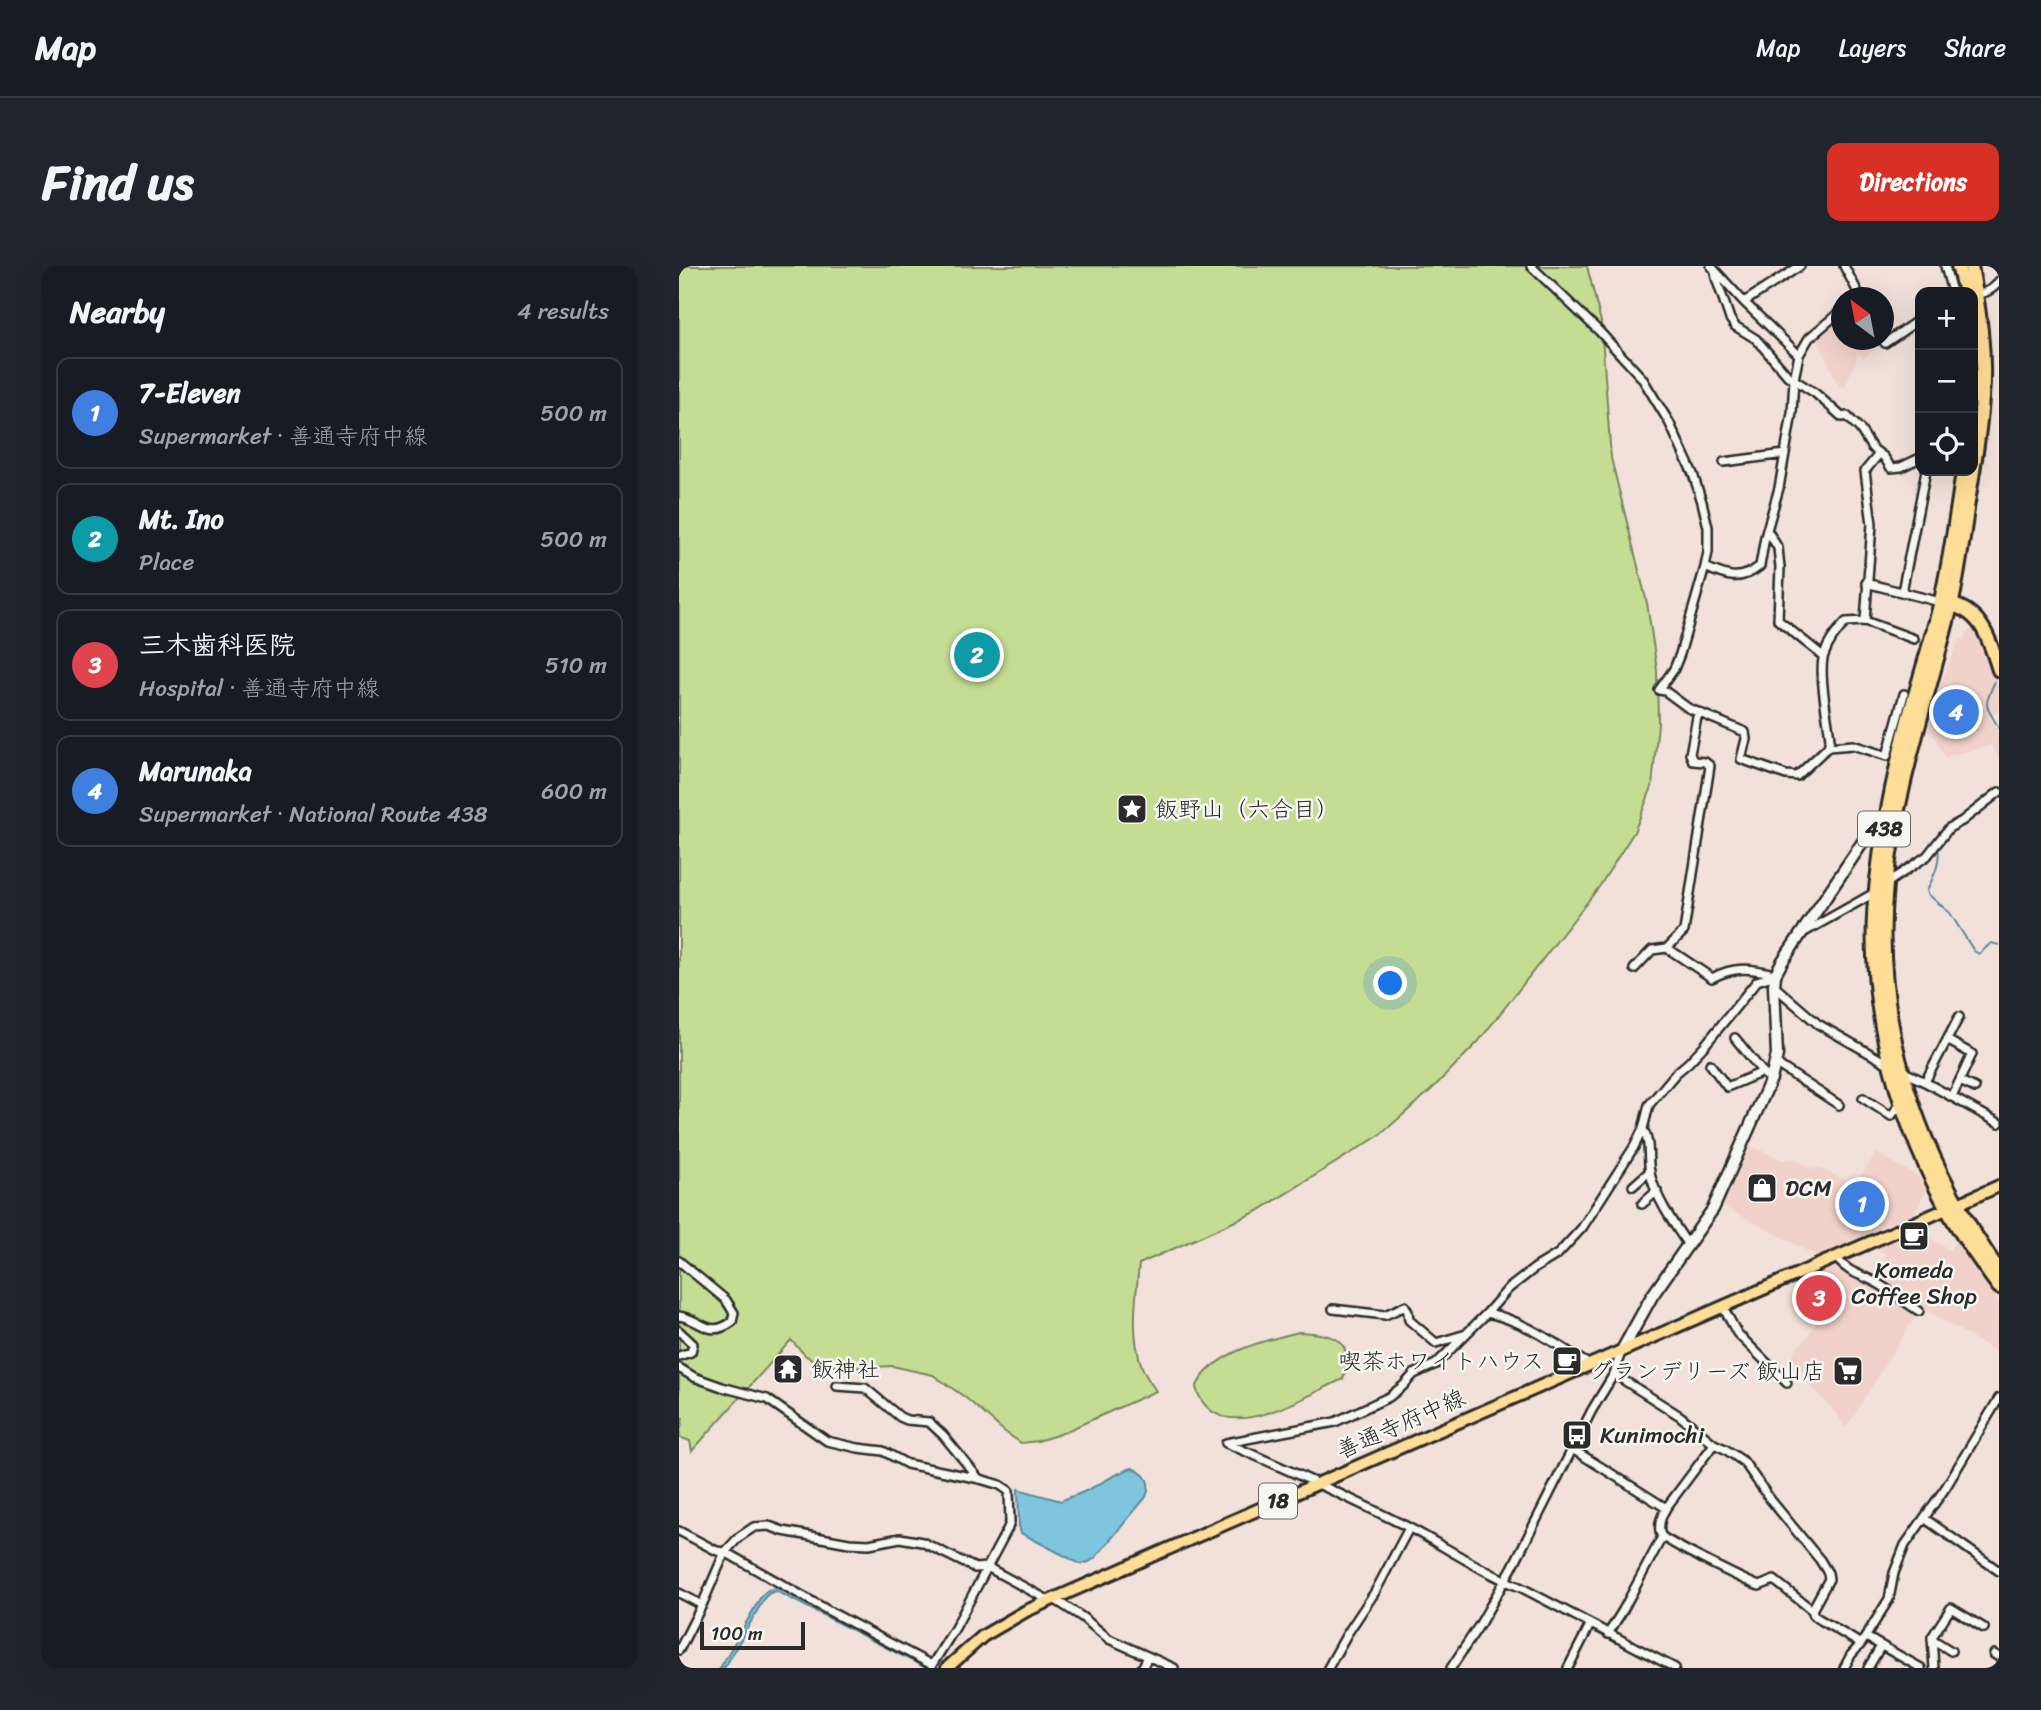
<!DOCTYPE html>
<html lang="en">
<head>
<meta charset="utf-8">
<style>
	:root { --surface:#171b24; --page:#20242c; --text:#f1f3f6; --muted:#9ea1a6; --line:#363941; --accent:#d93025 }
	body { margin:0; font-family:Sriracha,"Klee One",sans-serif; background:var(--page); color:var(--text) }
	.controls { position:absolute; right:21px; top:21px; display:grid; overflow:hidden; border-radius:14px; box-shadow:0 7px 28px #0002 }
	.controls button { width:63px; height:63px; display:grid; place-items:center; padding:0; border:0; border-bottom:2px solid var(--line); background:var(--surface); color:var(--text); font:35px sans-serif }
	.compass { position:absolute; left:1152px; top:21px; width:63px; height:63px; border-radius:50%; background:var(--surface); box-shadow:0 7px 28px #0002; rotate:328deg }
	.scale { position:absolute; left:21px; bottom:18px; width:105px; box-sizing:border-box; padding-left:7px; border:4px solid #2b2b2b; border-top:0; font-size:19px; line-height:24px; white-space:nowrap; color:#2b2b2b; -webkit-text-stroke:5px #f6f6f2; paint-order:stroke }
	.you { position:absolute; left:712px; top:718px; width:24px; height:24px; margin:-18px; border:5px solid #fff; border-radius:50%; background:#1a73e8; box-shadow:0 0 0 10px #1a73e833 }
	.badge { display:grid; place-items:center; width:46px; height:46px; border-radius:50%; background:var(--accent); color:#fff; font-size:23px; font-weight:700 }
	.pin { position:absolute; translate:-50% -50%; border:4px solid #fff; box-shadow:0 2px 7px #0006 }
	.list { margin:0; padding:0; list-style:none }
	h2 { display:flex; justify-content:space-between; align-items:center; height:91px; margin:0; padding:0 28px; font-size:30px }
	h2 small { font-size:23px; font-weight:400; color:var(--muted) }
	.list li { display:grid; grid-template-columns:46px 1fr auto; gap:21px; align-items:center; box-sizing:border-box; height:112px; margin:0 14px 14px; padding:0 14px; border:2px solid var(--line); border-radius:14px }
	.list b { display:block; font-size:26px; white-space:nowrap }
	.list p { margin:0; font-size:23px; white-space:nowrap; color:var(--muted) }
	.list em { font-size:23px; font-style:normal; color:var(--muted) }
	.icon { flex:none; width:38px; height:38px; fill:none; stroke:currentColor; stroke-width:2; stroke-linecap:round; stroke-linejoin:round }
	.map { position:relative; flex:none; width:1320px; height:1402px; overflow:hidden; border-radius:14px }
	header { display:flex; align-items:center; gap:42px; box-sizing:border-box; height:98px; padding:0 35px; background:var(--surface); border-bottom:2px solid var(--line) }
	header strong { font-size:33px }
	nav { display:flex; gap:38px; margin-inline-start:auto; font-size:24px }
	.intro { display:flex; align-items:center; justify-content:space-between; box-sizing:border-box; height:168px; padding:0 42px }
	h1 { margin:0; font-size:49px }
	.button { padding:18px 32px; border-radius:14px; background:var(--accent); color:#fff; font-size:24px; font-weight:700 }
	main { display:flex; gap:42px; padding:0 42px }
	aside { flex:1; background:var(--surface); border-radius:14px; box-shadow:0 7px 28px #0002 }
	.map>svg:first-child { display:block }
	.built { fill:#f0d2ca }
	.green { fill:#c5dd93; stroke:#78845f; stroke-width:2 }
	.water { fill:#7ec5de; stroke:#5d8796; stroke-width:2 }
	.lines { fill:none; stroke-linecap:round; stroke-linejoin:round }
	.stream { stroke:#5d8796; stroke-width:2 }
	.street-casing { stroke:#2b2b2b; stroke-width:12 }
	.secondary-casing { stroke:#2b2b2b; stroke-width:15 }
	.primary-casing { stroke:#2b2b2b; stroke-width:16 }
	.highway-casing { stroke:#2b2b2b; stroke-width:18 }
	.street { stroke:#f6f6f2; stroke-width:7 }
	.secondary { stroke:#f6f6f2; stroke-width:10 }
	.primary { stroke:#fedd96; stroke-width:10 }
	.highway { stroke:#fedd96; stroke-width:12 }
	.labels { text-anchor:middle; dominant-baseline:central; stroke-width:5; stroke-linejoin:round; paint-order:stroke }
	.shield { fill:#f6f6f2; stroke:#686867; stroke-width:2 }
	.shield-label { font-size:21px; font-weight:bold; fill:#2b2b2b }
	.poi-label { font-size:23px; fill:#2b2b2b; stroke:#f6f6f2; text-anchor:start }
	.street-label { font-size:23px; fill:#2b2b2b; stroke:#f6f6f2 }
</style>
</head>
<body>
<header>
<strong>Map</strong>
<nav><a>Map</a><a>Layers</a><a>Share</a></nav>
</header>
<div class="intro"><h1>Find us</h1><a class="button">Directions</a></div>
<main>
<aside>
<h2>Nearby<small>4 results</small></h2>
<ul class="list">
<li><span class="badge" style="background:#3f7fe0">1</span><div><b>7-Eleven</b><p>Supermarket · 善通寺府中線</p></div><em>500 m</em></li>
<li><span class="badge" style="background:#0f9aa8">2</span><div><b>Mt. Ino</b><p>Place</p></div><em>500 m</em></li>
<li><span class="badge" style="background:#e0444e">3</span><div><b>三木歯科医院</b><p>Hospital · 善通寺府中線</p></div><em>510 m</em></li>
<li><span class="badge" style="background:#3f7fe0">4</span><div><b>Marunaka</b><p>Supermarket · National Route 438</p></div><em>600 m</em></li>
</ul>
</aside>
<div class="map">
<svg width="1320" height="1402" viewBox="0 0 1320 1402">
	<rect width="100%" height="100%" fill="#f2e1db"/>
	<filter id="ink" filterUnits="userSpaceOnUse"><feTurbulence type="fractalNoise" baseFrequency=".0143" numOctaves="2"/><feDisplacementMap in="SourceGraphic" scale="14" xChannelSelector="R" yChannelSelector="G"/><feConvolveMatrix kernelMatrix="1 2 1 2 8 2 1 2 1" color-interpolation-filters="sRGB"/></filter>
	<g filter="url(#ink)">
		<!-- built -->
		<path class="built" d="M 1162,54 L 1162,74 L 1201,74 L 1204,78 L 1184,92 L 1180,87 L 1166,121 L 1160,121 L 1139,74 L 1142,66 L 1157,55 Z
			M 1290,363 L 1295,364 L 1302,375 L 1320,423 L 1320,445 L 1310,450 L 1320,467 L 1320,492 L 1313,479 L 1266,491 L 1255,471 L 1249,466 L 1262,416 L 1281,373 L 1284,375 Z
			M 1067,878 L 1104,894 L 1113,892 L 1136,904 L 1138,901 L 1176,919 L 1197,887 L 1240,911 L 1247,924 L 1236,947 L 1193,965 L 1144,993 L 1040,938 Z
			M 1236,963 L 1271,984 L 1277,974 L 1320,1036 L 1320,1088 L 1242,1041 L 1167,1162 L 1156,1146 L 1129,1117 L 1119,1099 L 1111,1093 L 1119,1080 L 1126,1074 L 1156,1028 L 1130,1010 L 1168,994 L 1196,1010 L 1208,989 L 1196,982 Z"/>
		<!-- green -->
		<path class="green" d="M 0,0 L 908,0 L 922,56 L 932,192 L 968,337 L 978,404 L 979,457 L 973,521 L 955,566 L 920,621 L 799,776 L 751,825 L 701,869 L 579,945 L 460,998 C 457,1032 451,1068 463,1101 C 466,1110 472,1117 477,1125 L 381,1168 L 359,1175 L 342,1177 L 326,1166 L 287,1132 L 254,1109 L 213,1100 L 170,1102 L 143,1098 L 127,1090 L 112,1074 L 13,1185 L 11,1175 L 0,1171 L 4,1152 L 0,1150 Z
			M 620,1066 C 654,1068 677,1072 664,1113 C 626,1130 538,1187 517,1122 C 532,1086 587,1074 620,1066 Z"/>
		<!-- water -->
		<path class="water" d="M 453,1202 C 467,1208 473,1216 467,1231 L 417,1291 L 410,1296 L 401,1298 L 342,1267 L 340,1260 L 339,1223 L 382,1235 C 389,1231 396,1230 402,1227 C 420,1220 434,1208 453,1202 Z
			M 98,1322 L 106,1325 L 252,1402 L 247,1402 L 97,1325 L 91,1327 L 86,1331 L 46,1401 L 41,1402 L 83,1329 L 89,1324 Z"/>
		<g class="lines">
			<!-- stream -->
			<path class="stream" d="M 1316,415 C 1303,444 1307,437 1320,463
				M 1264,575 L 1259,582 C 1262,597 1254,611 1248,625 L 1250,629 L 1271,647 L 1295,685 L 1300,688 L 1312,677 L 1320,679"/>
			<!-- street casing -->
			<g class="street-casing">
				<path id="street" d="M 852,0 L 920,65 L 963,112 L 990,156 L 1014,208 L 1023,236 L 1029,261 L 1029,286 L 1026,301 L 1001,388 L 995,403 L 980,424 L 986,425 L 1009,442 L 1066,466 L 1067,473 L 1062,493 L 1107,509 L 1118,510 L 1149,481 L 1151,473 C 1149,453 1139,406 1145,389 C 1149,377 1158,365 1167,356 L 1186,355 L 1235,373
					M 1165,0 L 1182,32
					M 1266,0 L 1273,26
					M 1036,5 L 1037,12 L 1051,53 L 1056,60 L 1077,73 L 1109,110 L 1136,127 L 1163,151 L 1168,150 L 1181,163 L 1193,182 L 1205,191 L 1212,202 L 1222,201 L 1241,192
					M 1294,29 C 1305,27 1314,25 1320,15
					M 1065,36 L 1121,0
					M 1204,74 L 1206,77 L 1241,53
					M 1120,89 L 1130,72 L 1162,45
					M 1045,196 L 1106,188
					M 1088,264 L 1099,282 L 1101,301 L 1099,354 L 1144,390
					M 1026,301 C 1048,311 1061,316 1081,300 L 1086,271 L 1100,222 L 1113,147 L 1115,113 L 1120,89 L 1065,36 L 1032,0
					M 1187,317 L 1261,336
					M 1223,326 L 1247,205
					M 1186,355 L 1193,258 L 1186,205 L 1200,188
					M 1149,481 L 1174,479 L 1208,490 L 1225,428
					M 1208,617 L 1248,590 L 1270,562 L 1283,555 L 1320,526
					M 1122,668 L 1197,626
					M 988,682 L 1033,712 C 1055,700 1072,702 1095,708
					M 955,703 L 973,684 L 988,682 L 1005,665 L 1031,500 L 1026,496 L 1014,495 L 1011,488 L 1019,446
					M 1095,720 L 1139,758 L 1211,799
					M 1056,772 L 1086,809
					M 1268,774 L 1293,788 L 1273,831
					M 1096,797 L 1160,839
					M 1031,798 L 1048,821 L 1084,806
					M 1225,806 L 1246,816 L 1320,857
					M 1281,815 L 1296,822
					M 1246,816 L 1280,751
					M 1184,832 L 1212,850 L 1222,837
					M 964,863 C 973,878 967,895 972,911 C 979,936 995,958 1009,979
					M 954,920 L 971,905
					M 963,938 L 978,925
					M 1157,992 C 1171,1008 1179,1007 1196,1016 C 1211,1024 1225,1036 1240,1045
					M 0,995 L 47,1034 L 55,1047 L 53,1056 C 29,1073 22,1053 0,1050
					M 1044,1041 L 1058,1067 L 1108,1117
					M 654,1043 L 706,1049 L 726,1040 L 729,1046 L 730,1054 L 757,1077 L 784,1069
					M 808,1047 C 845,1054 879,1080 911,1099
					M 0,1065 L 14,1078 L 12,1086 L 0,1090
					M 0,1102 L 15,1111 L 43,1121 L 88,1133 L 148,1175 L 179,1182 L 204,1185 L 228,1198 L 301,1213 L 321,1219 L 330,1225 L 331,1256 L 329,1262 L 276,1362 L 253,1399
					M 935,1108 L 1001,1150 L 1035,1178 L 1046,1183 L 1065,1196 L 1091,1233 L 1141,1294 L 1149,1307 L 1150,1313 L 1133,1344
					M 158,1120 L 186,1122 L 221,1151 L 228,1154 L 250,1156 L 264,1169 L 300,1213
					M 1035,1178 L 987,1242 C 983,1249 978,1260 982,1269 C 985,1275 1067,1315 1080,1320 L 1095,1314 L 1133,1344 L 1135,1350 L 1182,1378 L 1210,1333 L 1215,1307 L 1226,1279 L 1267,1221 L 1320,1132
					M 895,1184 L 987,1242
					M 1245,1252 L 1320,1305
					M 0,1265 L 38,1285 L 46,1286 L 150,1345 L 253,1399 L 253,1401
					M 0,1327 L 23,1339
					M 375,1333 L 403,1351 L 430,1373 L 495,1402
					M 929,1368 L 944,1344 L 983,1271
					M 1187,1371 L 1242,1402
					M 1253,1373 L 1272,1385
					M 0,1384 L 23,1339 L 46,1286 L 60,1271 L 75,1261 L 90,1260 L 104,1265 L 170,1277 L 190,1278 L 221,1272 L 243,1276 L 296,1302 L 308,1301 L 371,1335
					M 1315,1388 L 1320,1391
					M 463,1402 L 469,1391
					M 649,1402 L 668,1368 L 696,1326 L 730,1262
					M 772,1402 L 801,1358 L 833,1302 L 913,1144 L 935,1108 L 942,1086
					M 889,1402 L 911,1359
					M 996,1402 L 843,1322 C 803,1306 767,1281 729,1261 C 669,1231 608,1203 547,1177 L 656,1156 L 710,1131 L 724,1120 L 735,1108 L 757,1098 L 808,1047 L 829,1023 L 856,1002 L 879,988 L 903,962 L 955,881 L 964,863 L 970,839 L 997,807 L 1009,797 L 1026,779 L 1078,715 L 1096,709
					M 1165,1402 L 1172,1389 L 1182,1378
					M 1189,1402 L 1202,1380
					M 1255,1402 L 1253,1371 L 1272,1342 L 1305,1362"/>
			</g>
			<!-- secondary casing -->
			<g class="secondary-casing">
				<path id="secondary" d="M 942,1086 L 973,1030 L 1034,943 L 1092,813 L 1098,789 L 1095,720 L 1096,709 L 1103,696 L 1192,564 L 1212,565"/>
			</g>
			<!-- primary casing -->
			<g class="primary-casing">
				<path id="primary" d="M 268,1402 L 304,1370 L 347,1345 L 1320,920"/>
			</g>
			<!-- highway casing -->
			<g class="highway-casing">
				<path id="highway" d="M 1279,0 L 1286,26
					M 1292,0 C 1300,42 1307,88 1303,131 C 1301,166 1295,201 1289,236 C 1284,271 1280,306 1272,340 C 1249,432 1217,523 1207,618 C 1193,760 1240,890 1320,1005
					M 1294,109 L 1294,132
					M 1284,205 C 1278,248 1271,292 1262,335 C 1252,377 1239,417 1228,458 C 1215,509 1204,562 1198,614 C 1184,726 1214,843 1267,941 C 1282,969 1301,995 1320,1021
					M 1264,337 C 1303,342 1310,373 1320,404"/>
			</g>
			<!-- street -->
			<use href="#street" class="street"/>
			<!-- secondary -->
			<use href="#secondary" class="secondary"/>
			<!-- primary -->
			<use href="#primary" class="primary"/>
			<!-- highway -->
			<use href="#highway" class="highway"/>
		</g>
	</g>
	<!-- icons -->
	<defs>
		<g id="sight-square" transform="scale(1.575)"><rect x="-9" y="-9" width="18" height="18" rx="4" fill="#2b2b2b" stroke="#f6f6f2"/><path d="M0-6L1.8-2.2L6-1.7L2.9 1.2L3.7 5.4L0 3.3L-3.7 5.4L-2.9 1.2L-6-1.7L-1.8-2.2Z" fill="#fff"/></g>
		<g id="shop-square" transform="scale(1.575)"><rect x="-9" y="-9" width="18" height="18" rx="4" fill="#2b2b2b" stroke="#f6f6f2"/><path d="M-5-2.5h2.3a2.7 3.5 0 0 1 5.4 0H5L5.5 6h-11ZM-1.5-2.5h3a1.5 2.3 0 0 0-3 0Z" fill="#fff"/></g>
		<g id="cafe-square" transform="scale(1.575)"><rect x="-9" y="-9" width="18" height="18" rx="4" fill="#2b2b2b" stroke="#f6f6f2"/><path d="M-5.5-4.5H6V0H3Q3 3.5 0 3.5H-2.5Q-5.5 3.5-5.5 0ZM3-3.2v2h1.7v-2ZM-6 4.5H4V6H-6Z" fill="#fff"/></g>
		<g id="temple-square" transform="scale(1.575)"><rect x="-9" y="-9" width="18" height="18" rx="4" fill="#2b2b2b" stroke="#f6f6f2"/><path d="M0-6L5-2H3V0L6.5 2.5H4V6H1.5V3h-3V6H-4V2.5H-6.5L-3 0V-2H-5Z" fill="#fff"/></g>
		<g id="supermarket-square" transform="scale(1.575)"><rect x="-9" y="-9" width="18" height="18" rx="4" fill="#2b2b2b" stroke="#f6f6f2"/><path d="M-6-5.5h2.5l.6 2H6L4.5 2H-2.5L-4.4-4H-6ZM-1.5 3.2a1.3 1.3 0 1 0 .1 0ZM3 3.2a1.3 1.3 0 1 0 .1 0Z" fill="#fff"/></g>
		<g id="bus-square" transform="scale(1.575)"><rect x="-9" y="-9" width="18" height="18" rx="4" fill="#2b2b2b" stroke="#f6f6f2"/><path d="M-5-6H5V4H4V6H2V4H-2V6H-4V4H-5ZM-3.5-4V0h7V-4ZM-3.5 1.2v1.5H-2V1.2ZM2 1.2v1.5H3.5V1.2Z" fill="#fff"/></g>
	</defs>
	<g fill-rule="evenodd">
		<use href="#sight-square" x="453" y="543"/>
		<use href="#shop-square" x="1083" y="922"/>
		<use href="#cafe-square" x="1235" y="970"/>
		<use href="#cafe-square" x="888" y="1095"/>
		<use href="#temple-square" x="109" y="1103"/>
		<use href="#supermarket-square" x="1169" y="1105"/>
		<use href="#bus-square" x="898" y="1169"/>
	</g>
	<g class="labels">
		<!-- shield labels -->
		<g class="shield">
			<rect x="1179" y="545.5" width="52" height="35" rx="5"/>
			<rect x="580" y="1217.5" width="38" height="35" rx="5"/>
		</g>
		<g class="shield-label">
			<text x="1205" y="563">438</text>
			<text x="599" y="1235">18</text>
		</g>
		<!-- poi labels -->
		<g class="poi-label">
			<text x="476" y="543">飯野山（六合目）</text>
			<text x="1106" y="922">DCM</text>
			<text x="1235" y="1004" text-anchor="middle">Komeda<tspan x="1235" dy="26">Coffee Shop</tspan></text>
			<text x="865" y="1095" text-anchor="end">喫茶ホワイトハウス</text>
			<text x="132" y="1103">飯神社</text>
			<text x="1146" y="1105" text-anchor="end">グランデリーズ 飯山店</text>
			<text x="921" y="1169">Kunimochi</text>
		</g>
		<!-- street labels -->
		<g class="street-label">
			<text transform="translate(722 1158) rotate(-24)">善通寺府中線</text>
		</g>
	</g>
</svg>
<div class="controls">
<button>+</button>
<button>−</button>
<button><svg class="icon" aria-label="locate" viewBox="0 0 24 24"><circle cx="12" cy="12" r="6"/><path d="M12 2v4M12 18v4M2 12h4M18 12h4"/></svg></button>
</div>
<svg class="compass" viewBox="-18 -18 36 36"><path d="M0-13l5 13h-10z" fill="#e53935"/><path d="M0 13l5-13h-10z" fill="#9ea1a6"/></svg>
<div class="scale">100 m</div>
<div class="you"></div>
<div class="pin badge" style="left:1183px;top:938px;background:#3f7fe0">1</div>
<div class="pin badge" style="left:298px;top:389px;background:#0f9aa8">2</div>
<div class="pin badge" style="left:1140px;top:1032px;background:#e0444e">3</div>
<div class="pin badge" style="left:1277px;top:446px;background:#3f7fe0">4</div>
</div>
</main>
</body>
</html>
